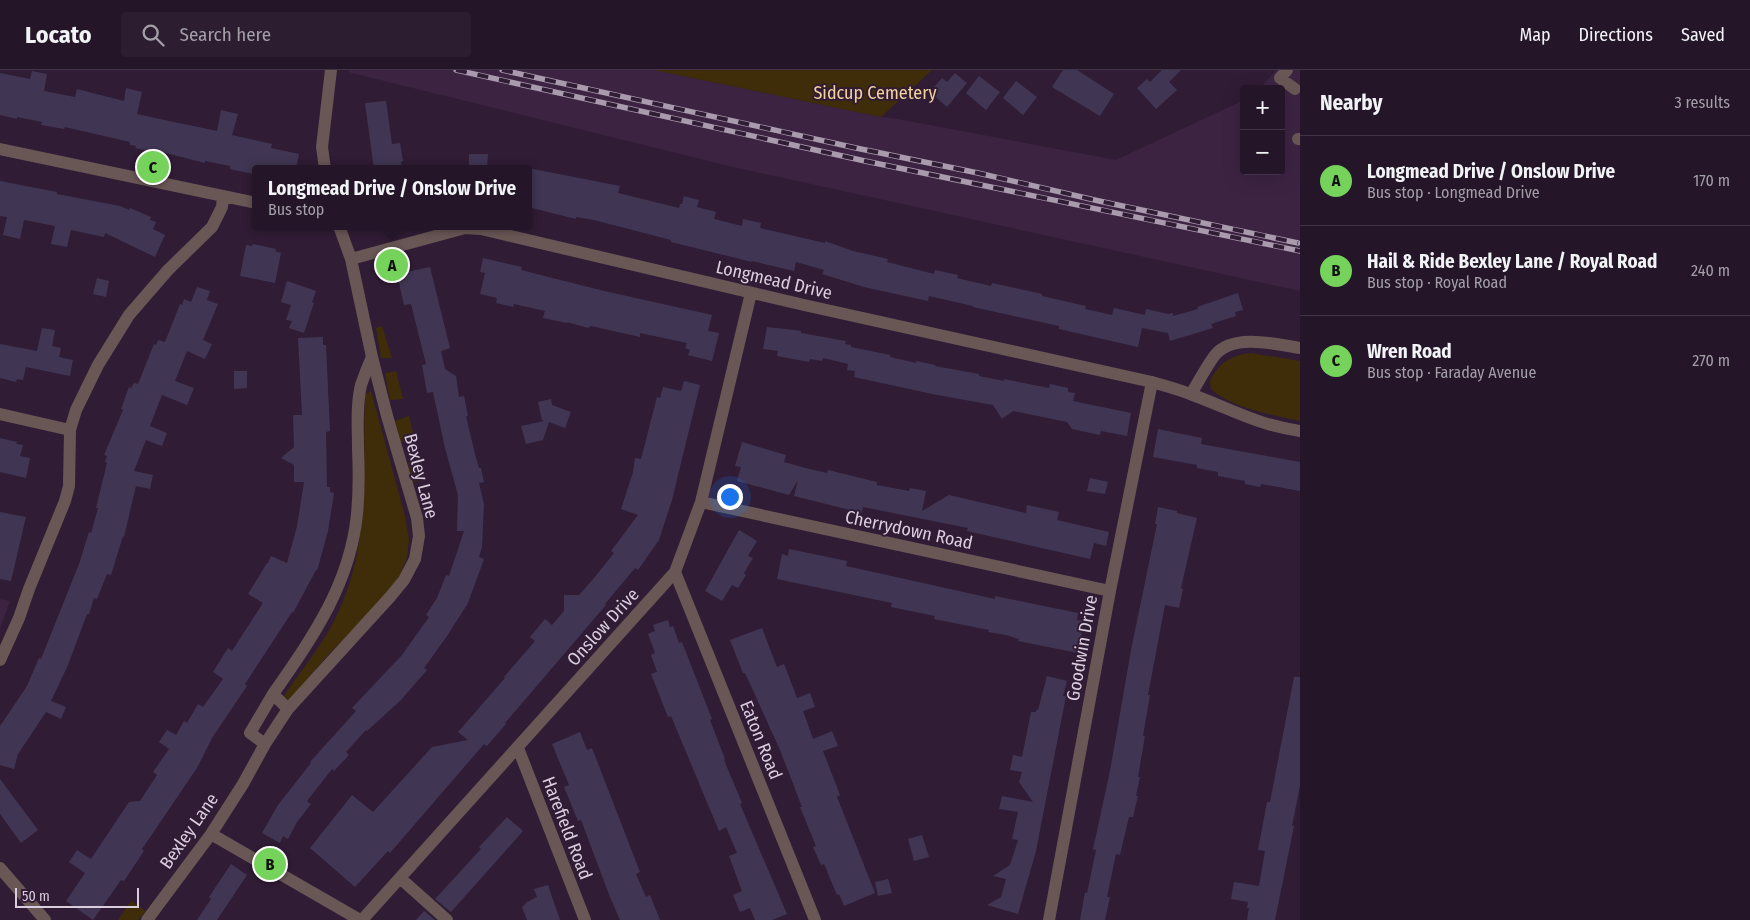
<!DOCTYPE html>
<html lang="en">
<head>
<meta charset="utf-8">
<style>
	:root { --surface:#241528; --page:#2c1e30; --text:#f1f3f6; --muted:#a39fa8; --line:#413445; --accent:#75d25b }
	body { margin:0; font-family:"Fira Sans Condensed",sans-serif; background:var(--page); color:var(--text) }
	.controls { position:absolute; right:15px; top:15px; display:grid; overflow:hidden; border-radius:5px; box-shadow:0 5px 20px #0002 }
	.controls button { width:45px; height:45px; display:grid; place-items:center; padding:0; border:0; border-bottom:1px solid var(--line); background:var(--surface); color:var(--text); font:25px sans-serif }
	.scale { position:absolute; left:15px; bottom:12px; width:124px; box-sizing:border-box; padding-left:5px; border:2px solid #dacdde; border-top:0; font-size:14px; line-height:18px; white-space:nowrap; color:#dacdde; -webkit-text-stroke:4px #301c35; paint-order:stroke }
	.you { position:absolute; left:729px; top:426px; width:18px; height:18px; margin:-12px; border:4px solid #fff; border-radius:50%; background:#1a73e8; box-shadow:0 0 0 8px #1a73e833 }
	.badge { display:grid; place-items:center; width:32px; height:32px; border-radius:50%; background:var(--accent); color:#111; font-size:16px; font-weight:700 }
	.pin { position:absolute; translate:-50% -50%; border:2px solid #fff; box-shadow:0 1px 5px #0006 }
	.popup { position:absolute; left:252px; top:95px; width:280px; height:65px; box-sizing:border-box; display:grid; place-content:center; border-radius:5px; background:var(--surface); filter:drop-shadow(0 1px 4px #0005); font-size:16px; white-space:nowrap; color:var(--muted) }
	.popup b { font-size:19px; color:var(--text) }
	.popup::after { content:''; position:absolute; left:50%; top:100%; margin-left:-10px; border:10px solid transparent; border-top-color:var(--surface) }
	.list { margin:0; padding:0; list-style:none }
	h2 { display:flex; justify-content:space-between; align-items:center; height:65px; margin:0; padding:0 20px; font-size:21px }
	h2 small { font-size:16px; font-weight:400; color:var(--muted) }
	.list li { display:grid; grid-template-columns:32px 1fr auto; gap:15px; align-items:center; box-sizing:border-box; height:90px; padding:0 20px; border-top:1px solid var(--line) }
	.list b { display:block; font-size:19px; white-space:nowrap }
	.list p { margin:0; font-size:16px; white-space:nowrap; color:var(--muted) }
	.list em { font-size:16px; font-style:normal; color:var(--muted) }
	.icon { flex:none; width:28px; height:28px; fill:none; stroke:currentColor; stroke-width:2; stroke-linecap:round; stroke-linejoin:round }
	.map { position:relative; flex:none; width:1300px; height:850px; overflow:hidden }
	header { display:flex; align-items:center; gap:30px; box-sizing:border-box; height:70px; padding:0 25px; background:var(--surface); border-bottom:1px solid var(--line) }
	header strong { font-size:24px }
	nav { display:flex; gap:28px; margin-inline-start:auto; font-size:18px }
	.search { width:350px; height:45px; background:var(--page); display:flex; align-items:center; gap:12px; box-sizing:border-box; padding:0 18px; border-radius:5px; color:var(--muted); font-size:19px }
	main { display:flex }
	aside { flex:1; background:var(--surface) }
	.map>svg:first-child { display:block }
	.built { fill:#3c2342 }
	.green { fill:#3f2d09 }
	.building { fill:#403654 }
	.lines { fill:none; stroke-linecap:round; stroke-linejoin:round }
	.minor { stroke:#695756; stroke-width:12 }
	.rail-casing { stroke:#a99aad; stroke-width:5.5 }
	.rail { stroke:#301c35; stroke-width:4; stroke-dasharray:11; stroke-linecap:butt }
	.labels { text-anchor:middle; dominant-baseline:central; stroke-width:4; stroke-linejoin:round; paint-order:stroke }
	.park-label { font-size:18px; fill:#f4d29c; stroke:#301c35 }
	.street-label { font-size:18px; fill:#dacdde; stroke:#301c35 }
</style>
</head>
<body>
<header>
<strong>Locato</strong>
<div class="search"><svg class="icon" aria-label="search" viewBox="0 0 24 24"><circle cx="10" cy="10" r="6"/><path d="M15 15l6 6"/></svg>Search here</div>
<nav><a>Map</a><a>Directions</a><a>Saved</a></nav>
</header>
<main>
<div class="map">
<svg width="1300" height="850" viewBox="0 0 1300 850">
	<rect width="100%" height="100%" fill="#301c35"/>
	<!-- built -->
	<path class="built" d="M 349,0 L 654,0 L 881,47 L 898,49 L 1116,90 L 1244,30 L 1244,101 L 1281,101 L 1281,19 L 1259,19 L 1276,0 L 1300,0 L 1300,221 L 733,97 L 348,2 Z
		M 0,529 L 10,531 L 0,558 Z"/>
	<!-- green -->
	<path class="green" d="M 654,0 L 932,0 L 881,47 Z
		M 382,256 L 392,288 L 381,288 L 376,258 Z
		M 1251,283 L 1300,291 L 1300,351 C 1273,345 1231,338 1211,319 L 1210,311 C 1218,293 1232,285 1251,283 Z
		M 396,301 L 403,329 L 390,330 L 385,303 Z
		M 371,321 L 405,446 L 409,470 L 407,487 L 400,505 L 391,520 L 328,585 L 289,631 L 284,626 C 299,603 320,578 333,553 C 372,479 362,405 365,325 Z
		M 409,346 L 415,371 L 401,372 L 395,351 Z
		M 421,388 L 426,410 L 413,412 L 408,393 Z
		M 131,831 L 146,841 L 138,850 L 118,850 Z"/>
	<!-- building -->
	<path class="building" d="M 1063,0 L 1077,0 L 1114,24 L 1100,46 L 1052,17 Z
		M 1162,0 L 1181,0 L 1169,12 L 1177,20 L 1156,39 L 1137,18 L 1147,9 L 1150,12 Z
		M 32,1 L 47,4 L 44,21 L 75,27 L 77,19 L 124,31 L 126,18 L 142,22 L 137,44 L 160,49 L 217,61 L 221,40 L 238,44 L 232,65 L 272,74 L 271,78 L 299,84 L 296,99 L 256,99 L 256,102 L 253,101 L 253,104 L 230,99 L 230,96 L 205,91 L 205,93 L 158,81 L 158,83 L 135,78 L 136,76 L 130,75 L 130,72 L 65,57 L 64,59 L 41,55 L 42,52 L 17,47 L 17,49 L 0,45 L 0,3 L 30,9 Z
		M 955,3 L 967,13 L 947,37 L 930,22 L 942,8 L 947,12 Z
		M 979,6 L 1000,22 L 986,40 L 966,23 Z
		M 1016,11 L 1037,27 L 1023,45 L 1003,28 Z
		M 386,31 L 392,74 L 400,73 L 403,91 L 401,92 L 402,99 L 374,99 L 365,33 Z
		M 469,84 L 488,84 L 487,99 L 469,99 Z
		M 528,98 L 620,116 L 618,123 L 679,138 L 680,134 L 682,134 L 684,126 L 699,130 L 697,137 L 716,142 L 714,149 L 742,156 L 743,149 L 761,153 L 760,158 L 825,173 L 825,171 L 853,181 L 888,189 L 887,192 L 895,194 L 934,204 L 935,200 L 958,205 L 957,208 L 991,216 L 992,213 L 1042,224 L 1042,226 L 1086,236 L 1085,239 L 1112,245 L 1114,238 L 1145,245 L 1146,239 L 1168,244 L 1173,243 L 1173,246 L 1198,239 L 1197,237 L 1238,223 L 1243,240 L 1235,242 L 1236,246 L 1211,254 L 1213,258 L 1170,271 L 1168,263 L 1142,258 L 1138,277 L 1059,259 L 1059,256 L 973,237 L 973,236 L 929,226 L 928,231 L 864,217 L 822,204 L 824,200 L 796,192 L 794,201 L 752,191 L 752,192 L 671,172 L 671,170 L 594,150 L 576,147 L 576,149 L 528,137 Z
		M 0,111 L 57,122 L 57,124 L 120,136 L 129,140 L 130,138 L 151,147 L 150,150 L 156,152 L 153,159 L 165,165 L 155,187 L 105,163 L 104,167 L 71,160 L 67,177 L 51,174 L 55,156 L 24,150 L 20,169 L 3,165 L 7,147 L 0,146 Z
		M 253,174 L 276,179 L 275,181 L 281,183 L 275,213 L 240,206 L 246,175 L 252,176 Z
		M 483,188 L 522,197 L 521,200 L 604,221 L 712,245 L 708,261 L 719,263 L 712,291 L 688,285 L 690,280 L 685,278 L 687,273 L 640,263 L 640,267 L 591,256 L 588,258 L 567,252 L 567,253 L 543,248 L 545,241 L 514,234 L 513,237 L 496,233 L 497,228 L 480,224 L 485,203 L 480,202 Z
		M 430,197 L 450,278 L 441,281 L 445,299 L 456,306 L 459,327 L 464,326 L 468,346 L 466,346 L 475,384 L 479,398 L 481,398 L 484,412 L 479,413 L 484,434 L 482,477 L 479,487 L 484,489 L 468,533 L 447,566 L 424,598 L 427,600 L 401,630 L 367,661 L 366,660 L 346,682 L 349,685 L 334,701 L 332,699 L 307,731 L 311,734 L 297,752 L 288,769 L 283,766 L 280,773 L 262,763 L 278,735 L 311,693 L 310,692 L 356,641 L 352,638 L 402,585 L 429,547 L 426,545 L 437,528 L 446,505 L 449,506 L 464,461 L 457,461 L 458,425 L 445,378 L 433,322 L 427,323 L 422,295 L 426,294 L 411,234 L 404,235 L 397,204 Z
		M 97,208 L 109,211 L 106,227 L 93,224 Z
		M 287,211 L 316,221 L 312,232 L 314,233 L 304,263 L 289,258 L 292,251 L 286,250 L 291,235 L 281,232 Z
		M 197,217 L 210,221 L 207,230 L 218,234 L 203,270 L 212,274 L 205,289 L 187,281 L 175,311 L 194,318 L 187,335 L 162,325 L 150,356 L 167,363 L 162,376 L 146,370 L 134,401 L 153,405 L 150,419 L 136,416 L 124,467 L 123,466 L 111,505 L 107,504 L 97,529 L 94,528 L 89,544 L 87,544 L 68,595 L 51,631 L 66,637 L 61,649 L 46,642 L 18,684 L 14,699 L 0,695 L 0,656 L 27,616 L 39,588 L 41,589 L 79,494 L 89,462 L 91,463 L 98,438 L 96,438 L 107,393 L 105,392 L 107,386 L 104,385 L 123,340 L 121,339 L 129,317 L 131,318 L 134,313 L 138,314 L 154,274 L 156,275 L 158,270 L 165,272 L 180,234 L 182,235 L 184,229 L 191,232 Z
		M 767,257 L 794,260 L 801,261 L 801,263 L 846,271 L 845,274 L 851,275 L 851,277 L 890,285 L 890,287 L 916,293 L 916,291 L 926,293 L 935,295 L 935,296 L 979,304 L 979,306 L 1004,311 L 1004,309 L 1049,318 L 1050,314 L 1068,318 L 1068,322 L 1075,323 L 1073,331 L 1131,343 L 1127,366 L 1101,361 L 1100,365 L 1072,359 L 1067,352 L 1013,341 L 1002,349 L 993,335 L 932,324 L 854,307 L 855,301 L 847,300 L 848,294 L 823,288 L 822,291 L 810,289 L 809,292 L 777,286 L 778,281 L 763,279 Z
		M 42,258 L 55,260 L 52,276 L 61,278 L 59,287 L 73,290 L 70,306 L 26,297 L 23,310 L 17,309 L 16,312 L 0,308 L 0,274 L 37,281 Z
		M 323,267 L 323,275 L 326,275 L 330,361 L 326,362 L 327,417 L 330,417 L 330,422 L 334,423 L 328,461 L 317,501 L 316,500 L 293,543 L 292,542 L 245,614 L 247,616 L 212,668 L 197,698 L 142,779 L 144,781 L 124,811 L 121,810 L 93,850 L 66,831 L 85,803 L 69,792 L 77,780 L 91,789 L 129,732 L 140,731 L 157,705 L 153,702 L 169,679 L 159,672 L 167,660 L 176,665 L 184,651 L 187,653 L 198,634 L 203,637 L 223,609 L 213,602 L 228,578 L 232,581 L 263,533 L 248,524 L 267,493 L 268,493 L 271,486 L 287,493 L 297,456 L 304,412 L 294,412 L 294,395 L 281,388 L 294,377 L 293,345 L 302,345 L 298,268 Z
		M 234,301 L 247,301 L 247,318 L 234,319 Z
		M 684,311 L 700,315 L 672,430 L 659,470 L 638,500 L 635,498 L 605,534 L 606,535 L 505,653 L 506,654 L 487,676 L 484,674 L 390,783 L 388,781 L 355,817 L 310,778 L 352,725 L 373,742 L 432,677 L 468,670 L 458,662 L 505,608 L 504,607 L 535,571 L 530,567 L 545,549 L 552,555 L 564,541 L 564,525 L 579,525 L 594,508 L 614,483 L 611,481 L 638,445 L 621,439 L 633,402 L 635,388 L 641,389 L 657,327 L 660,328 L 663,317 L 681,321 Z
		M 551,329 L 552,335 L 571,342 L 565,358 L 549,352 L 543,370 L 526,374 L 521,356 L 544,351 L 542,350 L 538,332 Z
		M 1158,359 L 1202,368 L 1201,374 L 1300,392 L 1300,421 L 1261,414 L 1260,417 L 1245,414 L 1245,411 L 1218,406 L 1218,402 L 1197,398 L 1197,395 L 1153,387 Z
		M 0,368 L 17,372 L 16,374 L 23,375 L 20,386 L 30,388 L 26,408 L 0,402 Z
		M 742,372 L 786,385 L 784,392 L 809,399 L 827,403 L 828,400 L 877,412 L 877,415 L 909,421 L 910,418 L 926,421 L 922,441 L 949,425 L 1026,443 L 1027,435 L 1059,442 L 1057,450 L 1109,462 L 1106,476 L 1094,473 L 1090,489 L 967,461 L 968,458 L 863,437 L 862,443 L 794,426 L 798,410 L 789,425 L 737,411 L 741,397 L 735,396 Z
		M 1090,408 L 1108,412 L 1105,424 L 1087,421 Z
		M 1158,437 L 1177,441 L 1177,443 L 1197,448 L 1181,518 L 1183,519 L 1179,538 L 1165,535 L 1148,625 L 1150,625 L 1143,666 L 1145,666 L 1138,707 L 1140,707 L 1136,726 L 1138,726 L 1133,747 L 1129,747 L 1120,785 L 1116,784 L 1107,827 L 1110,827 L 1105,850 L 1080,850 L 1085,822 L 1087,823 L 1096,780 L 1093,779 L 1110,701 L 1131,580 L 1157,454 L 1155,454 Z
		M 0,442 L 26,447 L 11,511 L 0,509 Z
		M 739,460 L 757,471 L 748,486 L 753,488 L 744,503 L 746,505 L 738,518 L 732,515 L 722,531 L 705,521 Z
		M 789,479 L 847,491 L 846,496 L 995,529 L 995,526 L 1078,543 L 1077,550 L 1084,551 L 1078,583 L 1018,571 L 1019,569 L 1006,565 L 988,562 L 989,560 L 934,549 L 935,546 L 891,537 L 892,533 L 777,509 L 782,484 L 788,486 Z
		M 668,550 L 670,557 L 673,556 L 679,573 L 682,572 L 712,649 L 710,650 L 725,689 L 724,690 L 742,733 L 740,734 L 787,844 L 772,850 L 755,850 L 750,838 L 740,842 L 733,825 L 742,821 L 729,786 L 737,783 L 726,757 L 719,761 L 671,646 L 668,647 L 651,604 L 657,602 L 651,585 L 655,583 L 648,564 L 655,561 L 653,555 Z
		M 762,558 L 777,597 L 784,594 L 797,628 L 810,623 L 815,637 L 803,641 L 813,669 L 832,661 L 838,676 L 823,681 L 840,725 L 837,727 L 875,823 L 844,836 L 839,824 L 837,825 L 824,794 L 821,795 L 813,777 L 816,776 L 800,737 L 802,737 L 780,680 L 745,603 L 743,603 L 730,570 Z
		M 1047,606 L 1067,611 L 1063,626 L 1066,626 L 1036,781 L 1018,844 L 987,835 L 1001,827 L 1006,809 L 993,806 L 1010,795 L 1018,770 L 1012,769 L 1018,742 L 999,739 L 1002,726 L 1033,732 L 1019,712 L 1022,702 L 1010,700 L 1013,685 L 1022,687 L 1031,642 L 1036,642 L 1036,640 L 1038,640 Z
		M 1294,607 L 1300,607 L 1300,716 L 1292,756 L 1294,756 L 1275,850 L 1247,850 L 1249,838 L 1247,838 L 1248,832 L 1231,829 L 1234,812 L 1259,816 L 1265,781 L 1258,780 L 1267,732 L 1270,732 Z
		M 580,662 L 587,680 L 592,678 L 640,802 L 636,804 L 646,827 L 650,825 L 660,850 L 620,850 L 610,827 L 581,750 L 578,751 L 564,717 L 569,715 L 552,674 Z
		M 0,709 L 38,760 L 21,773 L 0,744 Z
		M 507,747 L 523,761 L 451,842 L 435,829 L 481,779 L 479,777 Z
		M 922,765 L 929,787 L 914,791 L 908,769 Z
		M 231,794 L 247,805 L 217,850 L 197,850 L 211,829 L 209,827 Z
		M 888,809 L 892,823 L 878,826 L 875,812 Z
		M 548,815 L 560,850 L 527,850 L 522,837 L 527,832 L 537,827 L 534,819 Z
		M 424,841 L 435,850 L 416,850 Z"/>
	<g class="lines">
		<!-- minor -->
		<path class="minor" d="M 1287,0 L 1280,8 L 1295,19
			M 1298,69 L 1300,69
			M 0,79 L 256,133
			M 325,99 L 322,77 L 331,0
			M 351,189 L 465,158 L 481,159 L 804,235 L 1152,312 C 1165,316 1177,319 1190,324 C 1229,338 1257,355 1300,361
			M 1191,324 C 1199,311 1206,297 1215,285 C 1233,263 1276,274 1300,278
			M 0,344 L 70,360
			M 701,432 L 1110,521
			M 675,502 L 815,850
			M 0,590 L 19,548 L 29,519 L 65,431 L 69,416 L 70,360 L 76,340 L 98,295 L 129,245 L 168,200 L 212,157 L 222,137 L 223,127
			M 288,639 L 273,624 C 312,568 350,515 357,444 C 359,423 359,401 358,379 C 358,358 356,336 361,315 C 364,306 368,296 372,287
			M 265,674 L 250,663 L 273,624
			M 518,678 L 585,850
			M 211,764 L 360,850
			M 0,798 L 45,850
			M 400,808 L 447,850
			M 147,850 L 211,764 L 243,714 L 265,674 L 288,639 L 390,527 L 404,510 L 415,489 L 419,466 L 417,448 L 387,346 L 372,287 L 351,189 L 339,156
			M 362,850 L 675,502 L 701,432 L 751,223
			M 1049,850 L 1110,521 L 1152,312"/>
		<!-- rail casing -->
		<g class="rail-casing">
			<path id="rail" d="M 456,0 L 865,91 L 1300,181
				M 502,0 L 856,78 L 978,103 L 1099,131 L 1298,173"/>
		</g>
		<!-- rail -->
		<use href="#rail" class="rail"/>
	</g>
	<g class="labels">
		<!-- park labels -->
		<g class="park-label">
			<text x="875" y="23">Sidcup Cemetery</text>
		</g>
		<!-- street labels -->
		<g class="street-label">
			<text transform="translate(774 210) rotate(13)">Longmead Drive</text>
			<text transform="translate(421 406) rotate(75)">Bexley Lane</text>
			<text transform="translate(909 460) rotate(12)">Cherrydown Road</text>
			<text transform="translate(603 557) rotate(-48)">Onslow Drive</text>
			<text transform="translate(1082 578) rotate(-80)">Goodwin Drive</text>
			<text transform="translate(761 670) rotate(68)">Eaton Road</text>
			<text transform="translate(567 758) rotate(69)">Harefield Road</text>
			<text transform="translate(189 761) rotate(-55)">Bexley Lane</text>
		</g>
	</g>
</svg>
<div class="controls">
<button>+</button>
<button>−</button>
</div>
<div class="scale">50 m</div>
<div class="you"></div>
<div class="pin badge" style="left:392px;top:195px">A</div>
<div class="popup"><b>Longmead Drive / Onslow Drive</b>Bus stop</div>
<div class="pin badge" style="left:270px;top:794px">B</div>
<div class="pin badge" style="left:153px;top:97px">C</div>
</div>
<aside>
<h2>Nearby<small>3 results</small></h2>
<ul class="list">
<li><span class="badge">A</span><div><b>Longmead Drive / Onslow Drive</b><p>Bus stop · Longmead Drive</p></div><em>170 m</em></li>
<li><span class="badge">B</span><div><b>Hail &amp; Ride Bexley Lane / Royal Road</b><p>Bus stop · Royal Road</p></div><em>240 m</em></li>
<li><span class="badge">C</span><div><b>Wren Road</b><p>Bus stop · Faraday Avenue</p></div><em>270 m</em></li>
</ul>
</aside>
</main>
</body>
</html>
